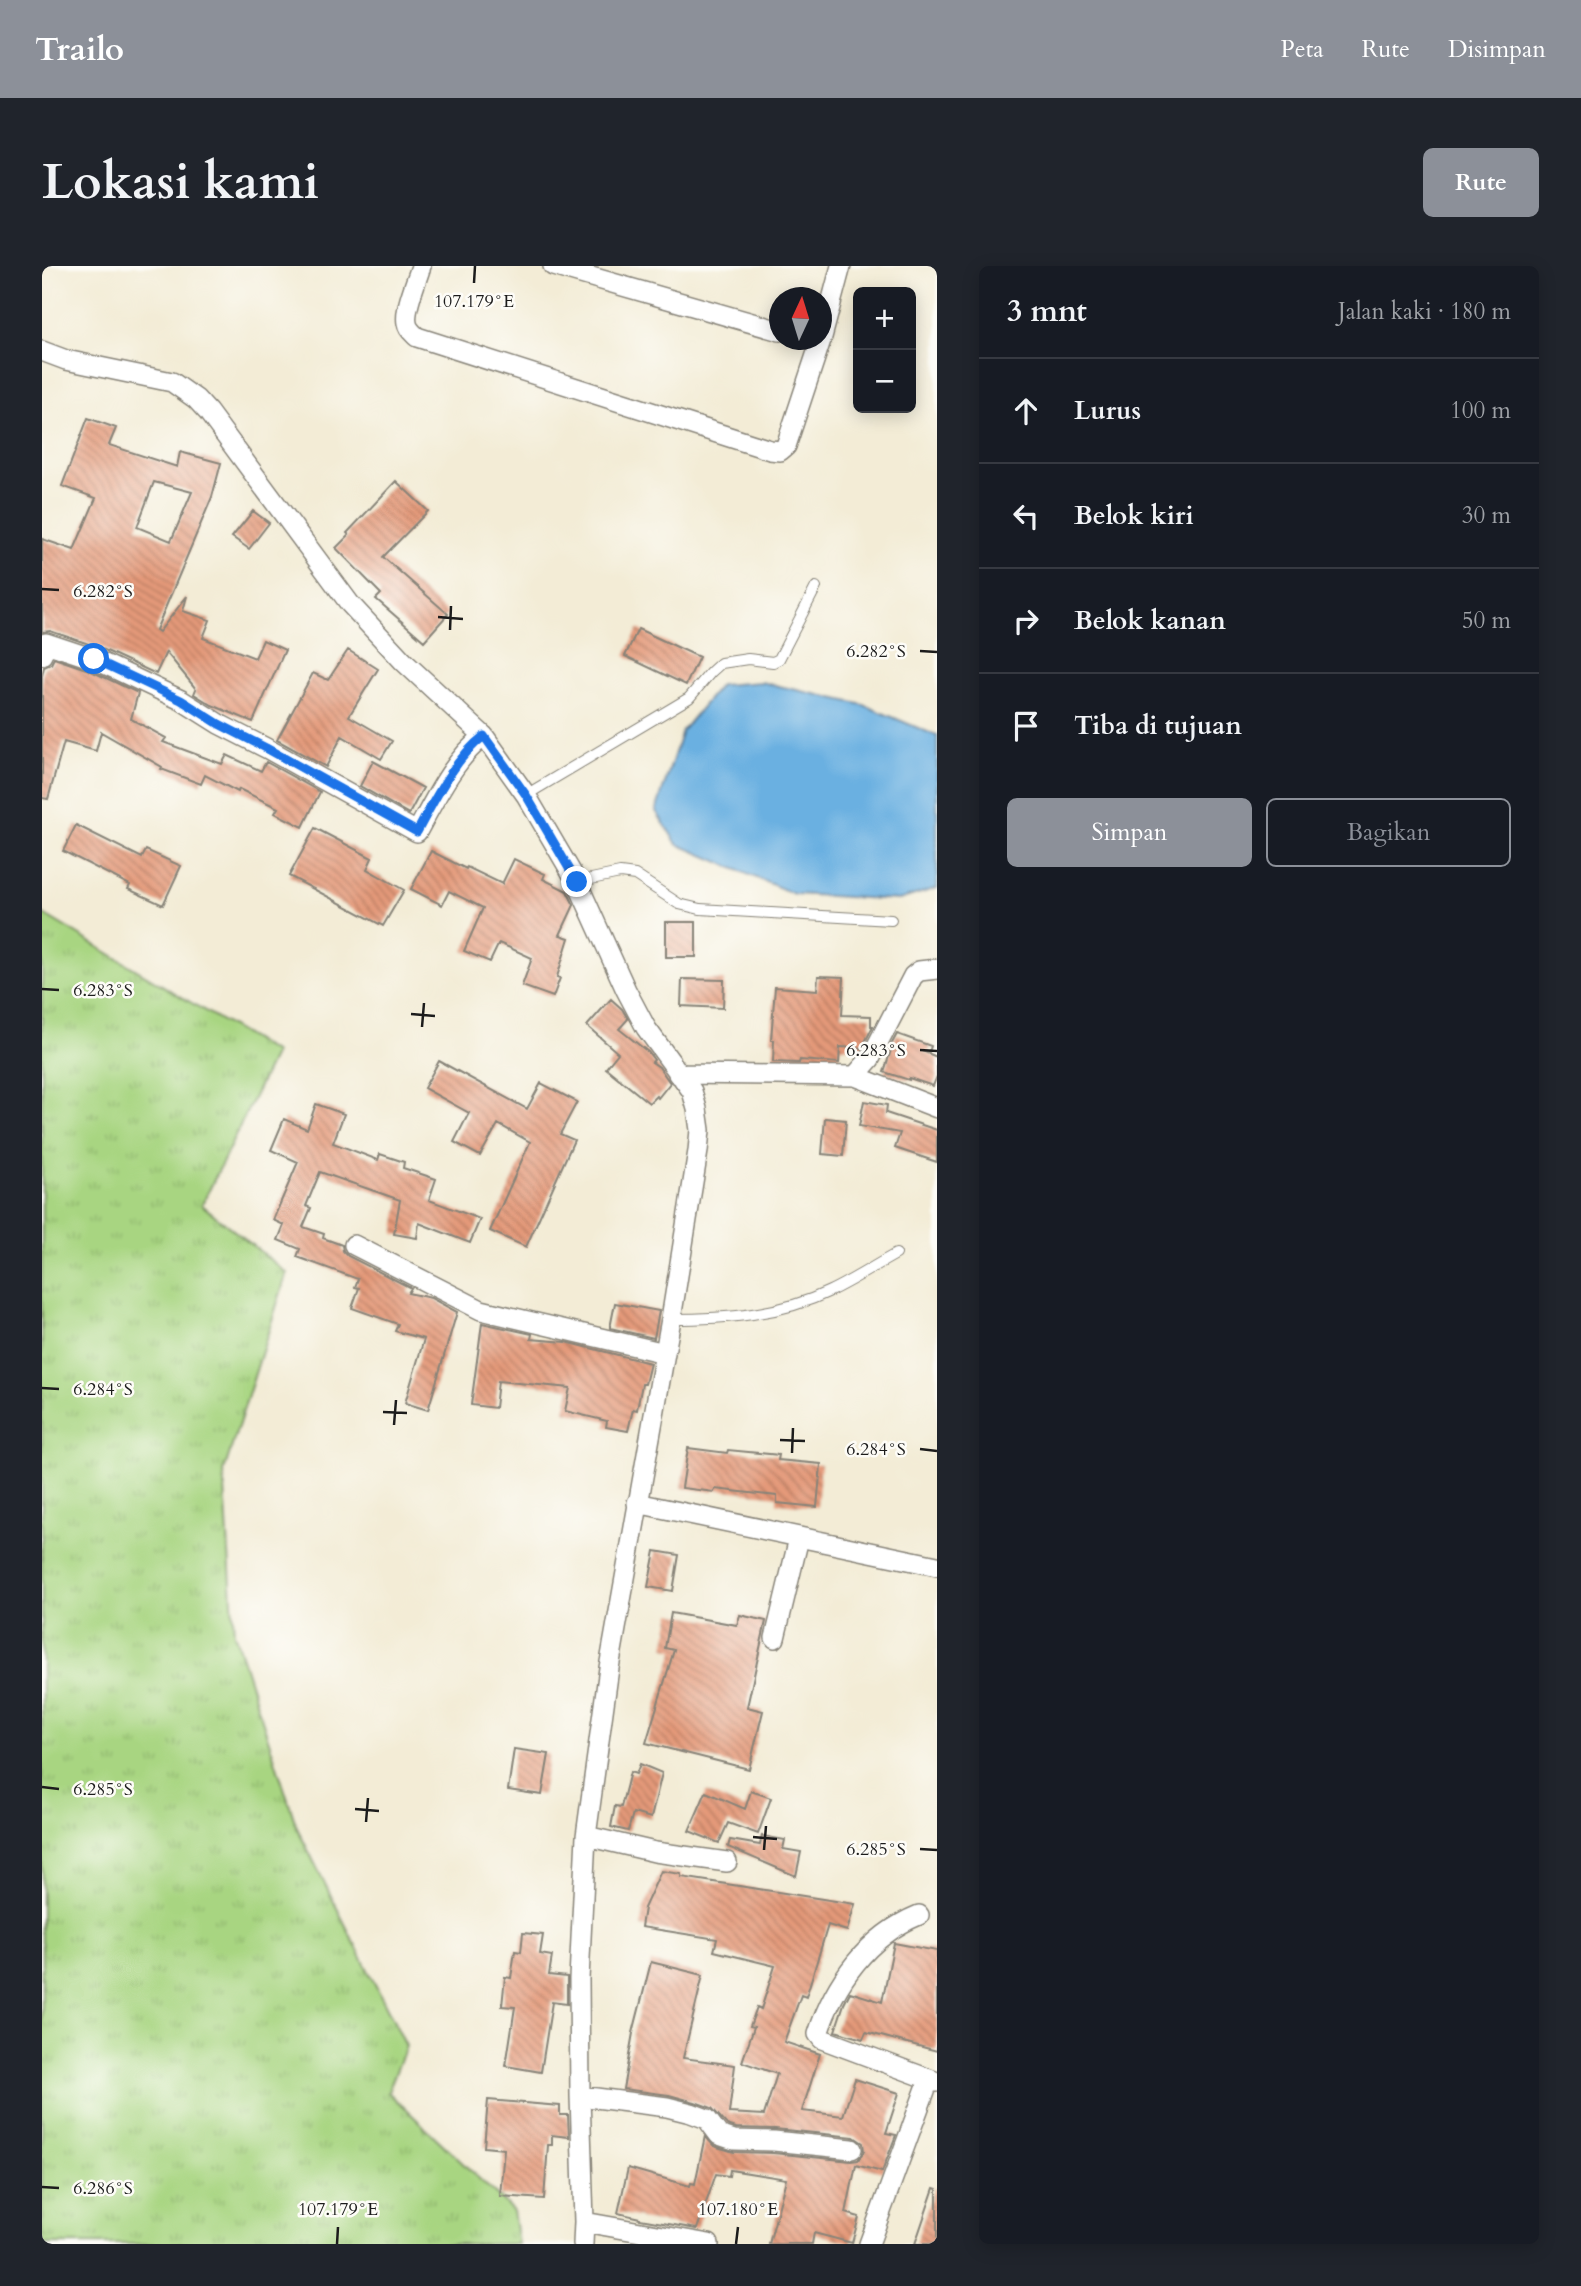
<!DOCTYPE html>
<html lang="id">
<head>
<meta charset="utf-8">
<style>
	:root { --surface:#171b24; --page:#20242c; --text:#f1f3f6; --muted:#9ea1a6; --line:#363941; --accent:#8c9099 }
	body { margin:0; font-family:Cardo,serif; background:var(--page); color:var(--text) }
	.controls { position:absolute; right:21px; top:21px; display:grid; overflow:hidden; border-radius:10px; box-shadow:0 4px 18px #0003 }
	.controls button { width:63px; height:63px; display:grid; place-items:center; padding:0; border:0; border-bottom:2px solid var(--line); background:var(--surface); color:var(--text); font:35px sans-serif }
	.compass { position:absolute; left:727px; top:21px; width:63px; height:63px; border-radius:50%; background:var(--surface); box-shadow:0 4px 18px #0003; rotate:4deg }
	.stop { position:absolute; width:21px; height:21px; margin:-16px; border:5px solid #1a73e8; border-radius:50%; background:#fff }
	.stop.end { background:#1a73e8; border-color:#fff; box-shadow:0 2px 7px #0008 }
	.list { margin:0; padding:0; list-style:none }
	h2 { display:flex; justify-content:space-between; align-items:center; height:91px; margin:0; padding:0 28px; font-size:30px }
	h2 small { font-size:23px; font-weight:400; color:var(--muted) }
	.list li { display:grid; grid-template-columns:46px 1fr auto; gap:21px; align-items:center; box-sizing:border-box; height:105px; padding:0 28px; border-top:2px solid var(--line) }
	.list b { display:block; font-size:26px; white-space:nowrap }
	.list em { font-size:23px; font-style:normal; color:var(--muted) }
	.actions { display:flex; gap:14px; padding:21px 28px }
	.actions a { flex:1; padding:16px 0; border:2px solid var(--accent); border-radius:10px; text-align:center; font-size:24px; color:var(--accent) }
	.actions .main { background:var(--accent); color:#fff }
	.icon { flex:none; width:38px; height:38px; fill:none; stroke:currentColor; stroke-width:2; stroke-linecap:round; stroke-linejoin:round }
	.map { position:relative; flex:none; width:895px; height:1978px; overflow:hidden; border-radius:10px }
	header { display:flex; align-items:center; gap:42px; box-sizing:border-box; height:98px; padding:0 35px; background:var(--accent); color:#fff }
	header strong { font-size:33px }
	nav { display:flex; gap:38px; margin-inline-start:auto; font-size:24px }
	.intro { display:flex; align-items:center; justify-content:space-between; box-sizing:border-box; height:168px; padding:0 42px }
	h1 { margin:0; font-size:49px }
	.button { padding:18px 32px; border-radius:10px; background:var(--accent); color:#fff; font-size:24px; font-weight:700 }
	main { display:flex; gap:42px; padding:0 42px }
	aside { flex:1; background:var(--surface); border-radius:10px; box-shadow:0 4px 18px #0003 }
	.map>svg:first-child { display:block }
	.grass { fill:url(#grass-tufts); stroke:#62784e; stroke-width:2 }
	.water { fill:#6bb0e1; stroke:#44667e; stroke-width:2 }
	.building { fill:url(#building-back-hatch); fill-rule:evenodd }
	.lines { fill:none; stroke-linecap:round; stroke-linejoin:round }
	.lane-casing { stroke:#888479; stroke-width:12 }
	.street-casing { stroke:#888479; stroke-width:22 }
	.lane { stroke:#fff; stroke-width:10 }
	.street { stroke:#fff; stroke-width:19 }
	.route { stroke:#1a73e8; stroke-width:9 }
	.ticks { fill:none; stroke:#1c1c1c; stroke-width:2.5 }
	.ticks-label { font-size:18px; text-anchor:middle; fill:#1c1c1c; stroke:#fdfcf7; stroke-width:5; stroke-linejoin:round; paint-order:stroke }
</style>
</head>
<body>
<header>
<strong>Trailo</strong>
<nav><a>Peta</a><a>Rute</a><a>Disimpan</a></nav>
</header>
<div class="intro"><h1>Lokasi kami</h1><a class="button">Rute</a></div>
<main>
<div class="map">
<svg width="895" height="1978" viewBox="0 0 895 1978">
	<defs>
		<pattern id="grass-tufts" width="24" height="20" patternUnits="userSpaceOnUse" patternTransform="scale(1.75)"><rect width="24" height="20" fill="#a8d581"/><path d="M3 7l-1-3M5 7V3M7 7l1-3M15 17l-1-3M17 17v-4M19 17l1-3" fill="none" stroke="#90b66f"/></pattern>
		<pattern id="building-back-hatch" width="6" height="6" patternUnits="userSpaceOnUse" patternTransform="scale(1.75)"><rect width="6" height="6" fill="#e49979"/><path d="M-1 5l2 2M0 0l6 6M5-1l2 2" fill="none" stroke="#b87c62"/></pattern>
	</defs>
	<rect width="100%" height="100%" fill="#fdfcf7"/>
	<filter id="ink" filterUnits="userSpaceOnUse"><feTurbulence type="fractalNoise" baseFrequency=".0143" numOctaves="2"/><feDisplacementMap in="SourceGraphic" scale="14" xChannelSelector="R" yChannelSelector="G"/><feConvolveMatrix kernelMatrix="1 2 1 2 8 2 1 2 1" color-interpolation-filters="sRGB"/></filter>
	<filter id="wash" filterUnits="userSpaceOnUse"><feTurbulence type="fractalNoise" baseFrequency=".00686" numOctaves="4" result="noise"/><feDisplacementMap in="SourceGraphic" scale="28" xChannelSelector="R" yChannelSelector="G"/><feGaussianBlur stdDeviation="1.57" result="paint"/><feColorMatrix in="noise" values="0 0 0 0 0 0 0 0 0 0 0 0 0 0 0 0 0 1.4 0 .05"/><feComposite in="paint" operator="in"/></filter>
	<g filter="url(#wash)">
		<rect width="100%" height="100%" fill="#f3ecd6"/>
		<!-- grass -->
		<path class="grass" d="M 0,647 L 233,787 L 160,939 L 245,1007 L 182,1205 L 192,1367 L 255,1562 L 364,1780 L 346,1826 L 471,1945 L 476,1978 L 0,1978 Z"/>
		<!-- water -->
		<path class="water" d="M 719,416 L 822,439 L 895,470 L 895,622 L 857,634 L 752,628 L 635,578 L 614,545 L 640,465 L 678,419 Z"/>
		<g id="blocks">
			<!-- building -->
			<path class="building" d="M 46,152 L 74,162 L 67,179 L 135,201 L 138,186 L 179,197 L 170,231 L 114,364 L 117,366 L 145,330 L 141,345 L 168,354 L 161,372 L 213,392 L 221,374 L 243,384 L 211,456 L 170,439 L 152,428 L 154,423 L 124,386 L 114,408 L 56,381 L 8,365 L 0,366 L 0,273 L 32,284 L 54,232 L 20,220 ZM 112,216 L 150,226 L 129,275 L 95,261 Z
				M 354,215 L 386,245 L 341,291 L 406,348 L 382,375 L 334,333 L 339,328 L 294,282 L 307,269 L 305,267 Z
				M 211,245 L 227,257 L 207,283 L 190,271 Z
				M 596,363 L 657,391 L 644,419 L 583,390 Z
				M 306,384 L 336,403 L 307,450 L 350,475 L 339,493 L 300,470 L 284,501 L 235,474 L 271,407 L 286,414 Z
				M 12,392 L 47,404 L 96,427 L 89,453 L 124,472 L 121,476 L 180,498 L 185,489 L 219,505 L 224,496 L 278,526 L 261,561 L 233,547 L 236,542 L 197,523 L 196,526 L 163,509 L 159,518 L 119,503 L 120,501 L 59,466 L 54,485 L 22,476 L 6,533 L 0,532 L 0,410 L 2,401 L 9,398 Z
				M 331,495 L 381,522 L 367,548 L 318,520 Z
				M 34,559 L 100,592 L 104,584 L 139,600 L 121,639 L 86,623 L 88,619 L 21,585 Z
				M 273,562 L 330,592 L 325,603 L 362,624 L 341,660 L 247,610 Z
				M 389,585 L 424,603 L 425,601 L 460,618 L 472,593 L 503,608 L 501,613 L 525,625 L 532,639 L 518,669 L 527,672 L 515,711 L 518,712 L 511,731 L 480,720 L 490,692 L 457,677 L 448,696 L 422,685 L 441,642 L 407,625 L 400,639 L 369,623 Z
				M 624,656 L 654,656 L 654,691 L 624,691 Z
				M 776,710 L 802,711 L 800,749 L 829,750 L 829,760 L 831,760 L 820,782 L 798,781 L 797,797 L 758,794 L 757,797 L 731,796 L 732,774 L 729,774 L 733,721 L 775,724 Z
				M 640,713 L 682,714 L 681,742 L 639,740 Z
				M 569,733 L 580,743 L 586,753 L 577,763 L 606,786 L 612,794 L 610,796 L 617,801 L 628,817 L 616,832 L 614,830 L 607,837 L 564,802 L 576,787 L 545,760 Z
				M 855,768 L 889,780 L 887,786 L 880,785 L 895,791 L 895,810 L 891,820 L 867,812 L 867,814 L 842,806 L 849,784 L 847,783 Z
				M 397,795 L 485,843 L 499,817 L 535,836 L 518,868 L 532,874 L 484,981 L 448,965 L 488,876 L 456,858 L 438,890 L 412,876 L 427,847 L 382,822 Z
				M 822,835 L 845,839 L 844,847 L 895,864 L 895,896 L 853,882 L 858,867 L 817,860 Z
				M 274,838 L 302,848 L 291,877 L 336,894 L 338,888 L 362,896 L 361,902 L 394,913 L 387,934 L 438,953 L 428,977 L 377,957 L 375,972 L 352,968 L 358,934 L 278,906 L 264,940 L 269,942 L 261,961 L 282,968 L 281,972 L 300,979 L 301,985 L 306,990 L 369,1022 L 366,1027 L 389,1032 L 415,1046 L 386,1144 L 363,1137 L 382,1073 L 353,1065 L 356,1058 L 310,1042 L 317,1022 L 313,1021 L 316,1013 L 255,991 L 258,983 L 236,974 L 242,959 L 231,954 L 256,896 L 229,884 L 242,853 L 265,863 Z
				M 783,852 L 804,854 L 801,890 L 780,888 Z
				M 573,1037 L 617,1045 L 612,1072 L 568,1062 Z
				M 440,1057 L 490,1068 L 489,1073 L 524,1076 L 608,1097 L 603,1118 L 600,1118 L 595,1144 L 591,1143 L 586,1165 L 564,1161 L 565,1155 L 523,1145 L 528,1122 L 456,1115 L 453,1142 L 429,1139 Z
				M 646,1182 L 685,1187 L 686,1184 L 737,1189 L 736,1194 L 779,1198 L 775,1241 L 735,1237 L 735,1230 L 673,1223 L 672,1226 L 640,1222 Z
				M 613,1285 L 637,1289 L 631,1325 L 606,1321 Z
				M 629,1347 L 695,1359 L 698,1349 L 724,1355 L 705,1441 L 721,1445 L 707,1503 L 604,1477 L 632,1384 L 623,1382 Z
				M 472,1483 L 507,1488 L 500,1529 L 466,1524 Z
				M 598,1498 L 620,1507 L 609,1552 L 591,1547 L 586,1565 L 569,1561 L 573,1540 L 579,1541 L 588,1506 L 594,1508 Z
				M 709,1525 L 729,1532 L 716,1568 L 686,1557 L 677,1577 L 647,1565 L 664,1526 L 703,1543 Z
				M 720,1570 L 743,1574 L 741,1583 L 759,1586 L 754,1610 L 686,1581 L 688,1574 L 718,1579 Z
				M 619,1605 L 639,1608 L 639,1611 L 813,1638 L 805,1665 L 786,1659 L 764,1731 L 759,1729 L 742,1776 L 778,1788 L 760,1845 L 801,1850 L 813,1813 L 857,1827 L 844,1867 L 854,1869 L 840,1906 L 814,1899 L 804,1947 L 817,1951 L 810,1977 L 772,1967 L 770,1978 L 727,1978 L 744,1913 L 688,1904 L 687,1910 L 674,1908 L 655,1963 L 598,1953 L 598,1952 L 576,1947 L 586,1902 L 648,1920 L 649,1917 L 653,1918 L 663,1870 L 672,1880 L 692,1886 L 731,1887 L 809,1895 L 816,1894 L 822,1885 L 821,1877 L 812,1871 L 733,1863 L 694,1862 L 685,1859 L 670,1842 L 653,1836 L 627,1829 L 581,1823 L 591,1767 L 609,1696 L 661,1709 L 641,1792 L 693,1799 L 687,1847 L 722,1849 L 735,1808 L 700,1796 L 712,1761 L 708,1760 L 715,1741 L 719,1743 L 733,1700 L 672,1685 L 675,1673 L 599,1661 L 602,1642 Z
				M 481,1667 L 501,1669 L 498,1688 L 510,1690 L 507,1709 L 525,1711 L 525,1738 L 510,1736 L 499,1806 L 464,1800 L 473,1741 L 460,1740 L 463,1711 L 469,1712 L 473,1685 L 479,1686 Z
				M 852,1677 L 895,1685 L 895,1785 L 824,1766 L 821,1773 L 793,1765 L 802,1738 L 808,1726 L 840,1736 Z
				M 446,1834 L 518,1840 L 518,1849 L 526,1849 L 527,1871 L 510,1869 L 510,1879 L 506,1879 L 502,1933 L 458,1930 L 462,1883 L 442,1881 Z
				M 892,1922 L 895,1923 L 895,1978 L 873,1978 Z"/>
		</g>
	</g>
	<g filter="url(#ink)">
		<use href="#blocks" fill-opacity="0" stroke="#888479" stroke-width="2"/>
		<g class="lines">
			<!-- lane casing -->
			<g class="lane-casing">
				<path id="lane" d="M 484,529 L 647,432 L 669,406 L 679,397 L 706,393 L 731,396 L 737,393 L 774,321
					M 535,616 L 578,607 L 593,609 L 637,638 L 658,643 L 849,654
					M 629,1053 C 683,1053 739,1049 788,1025 C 811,1014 832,1000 854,988"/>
			</g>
			<!-- street casing -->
			<g class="street-casing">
				<path id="street" d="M 379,0 C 375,14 362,43 365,57 C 366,64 371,67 375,71 L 728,184 L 738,185 L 744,180 L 779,74
					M 511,0 L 738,65
					M 780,71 L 799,0
					M 0,85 L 24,94 L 130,116 L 154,133 L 166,146 L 308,338 L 362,396 L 442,470 L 484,529 L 535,616 L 584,724 L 604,762 L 650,825 L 655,843 L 658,864 L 656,885 L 629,1053 L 567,1402 L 544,1570 L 537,1713 L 538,1830 L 542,1956 L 541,1978
					M 0,389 L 4,377 L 52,393 L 139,434 L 177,458 L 224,482 L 375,566 C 393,533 412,493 442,470
					M 636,808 L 813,810 L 828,793 L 871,710 L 877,705 L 895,703
					M 813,810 L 895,842
					M 312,979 L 439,1044 L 623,1087
					M 595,1237 L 895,1300
					M 733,1372 L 757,1272
					M 544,1570 L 613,1586 L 685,1596
					M 877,1649 C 826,1670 792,1717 776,1768 L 780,1773 L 895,1816
					M 538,1830 L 625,1841 L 649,1847 L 665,1853 L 677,1869 L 692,1874 L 732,1875 L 810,1883
					M 542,1956 L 667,1978
					M 827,1978 L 887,1814"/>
			</g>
			<!-- lane -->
			<use href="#lane" class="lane"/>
			<!-- street -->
			<use href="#street" class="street"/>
		</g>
	</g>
	<g class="lines" filter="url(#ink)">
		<!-- route -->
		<path class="route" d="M 52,393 L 139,434 L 177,458 L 224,482 L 375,566 C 393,533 412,493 442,470 L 484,529 L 535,616"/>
	</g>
	<!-- ticks -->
	<path class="ticks" d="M 432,17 L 433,0M 0,323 L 17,324M 396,351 L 421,353M 408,364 L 409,340M 878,385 L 895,386M 0,723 L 17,724M 369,748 L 393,750M 380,761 L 382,737M 878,784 L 895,785M 0,1122 L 17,1123M 341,1146 L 365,1147M 352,1159 L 354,1134M 738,1174 L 763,1175M 878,1183 L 895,1185M 750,1187 L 751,1162M 0,1521 L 17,1523M 313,1543 L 337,1545M 324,1556 L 326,1532M 711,1571 L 735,1573M 878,1583 L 895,1584M 722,1584 L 724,1560M 0,1921 L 17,1922M 295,1978 L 296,1961M 694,1978 L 696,1961"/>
	<g class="ticks-label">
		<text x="432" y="41">107.179°E</text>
		<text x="61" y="331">6.282°S</text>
		<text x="834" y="391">6.282°S</text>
		<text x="61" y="730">6.283°S</text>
		<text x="834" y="790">6.283°S</text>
		<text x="61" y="1129">6.284°S</text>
		<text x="834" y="1189">6.284°S</text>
		<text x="61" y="1529">6.285°S</text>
		<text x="834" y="1589">6.285°S</text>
		<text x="61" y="1928">6.286°S</text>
		<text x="296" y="1949">107.179°E</text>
		<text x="696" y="1949">107.180°E</text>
	</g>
</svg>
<div class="controls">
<button>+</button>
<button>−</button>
</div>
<svg class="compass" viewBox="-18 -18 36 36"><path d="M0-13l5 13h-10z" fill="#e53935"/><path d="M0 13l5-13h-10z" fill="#9ea1a6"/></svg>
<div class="stop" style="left:52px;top:393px"></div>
<div class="stop end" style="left:535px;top:616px"></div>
</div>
<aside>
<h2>3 mnt<small>Jalan kaki · 180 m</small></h2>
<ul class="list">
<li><svg class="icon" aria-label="ahead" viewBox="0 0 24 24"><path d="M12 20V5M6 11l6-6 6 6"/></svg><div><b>Lurus</b></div><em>100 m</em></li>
<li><svg class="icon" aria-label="left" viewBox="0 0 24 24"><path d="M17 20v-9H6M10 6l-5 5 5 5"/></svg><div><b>Belok kiri</b></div><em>30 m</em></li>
<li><svg class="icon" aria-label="right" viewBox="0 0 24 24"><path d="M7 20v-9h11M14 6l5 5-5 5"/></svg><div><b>Belok kanan</b></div><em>50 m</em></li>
<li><svg class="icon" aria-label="arrive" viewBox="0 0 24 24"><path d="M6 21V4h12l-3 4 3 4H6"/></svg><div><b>Tiba di tujuan</b></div></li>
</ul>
<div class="actions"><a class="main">Simpan</a><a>Bagikan</a></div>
</aside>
</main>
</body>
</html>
